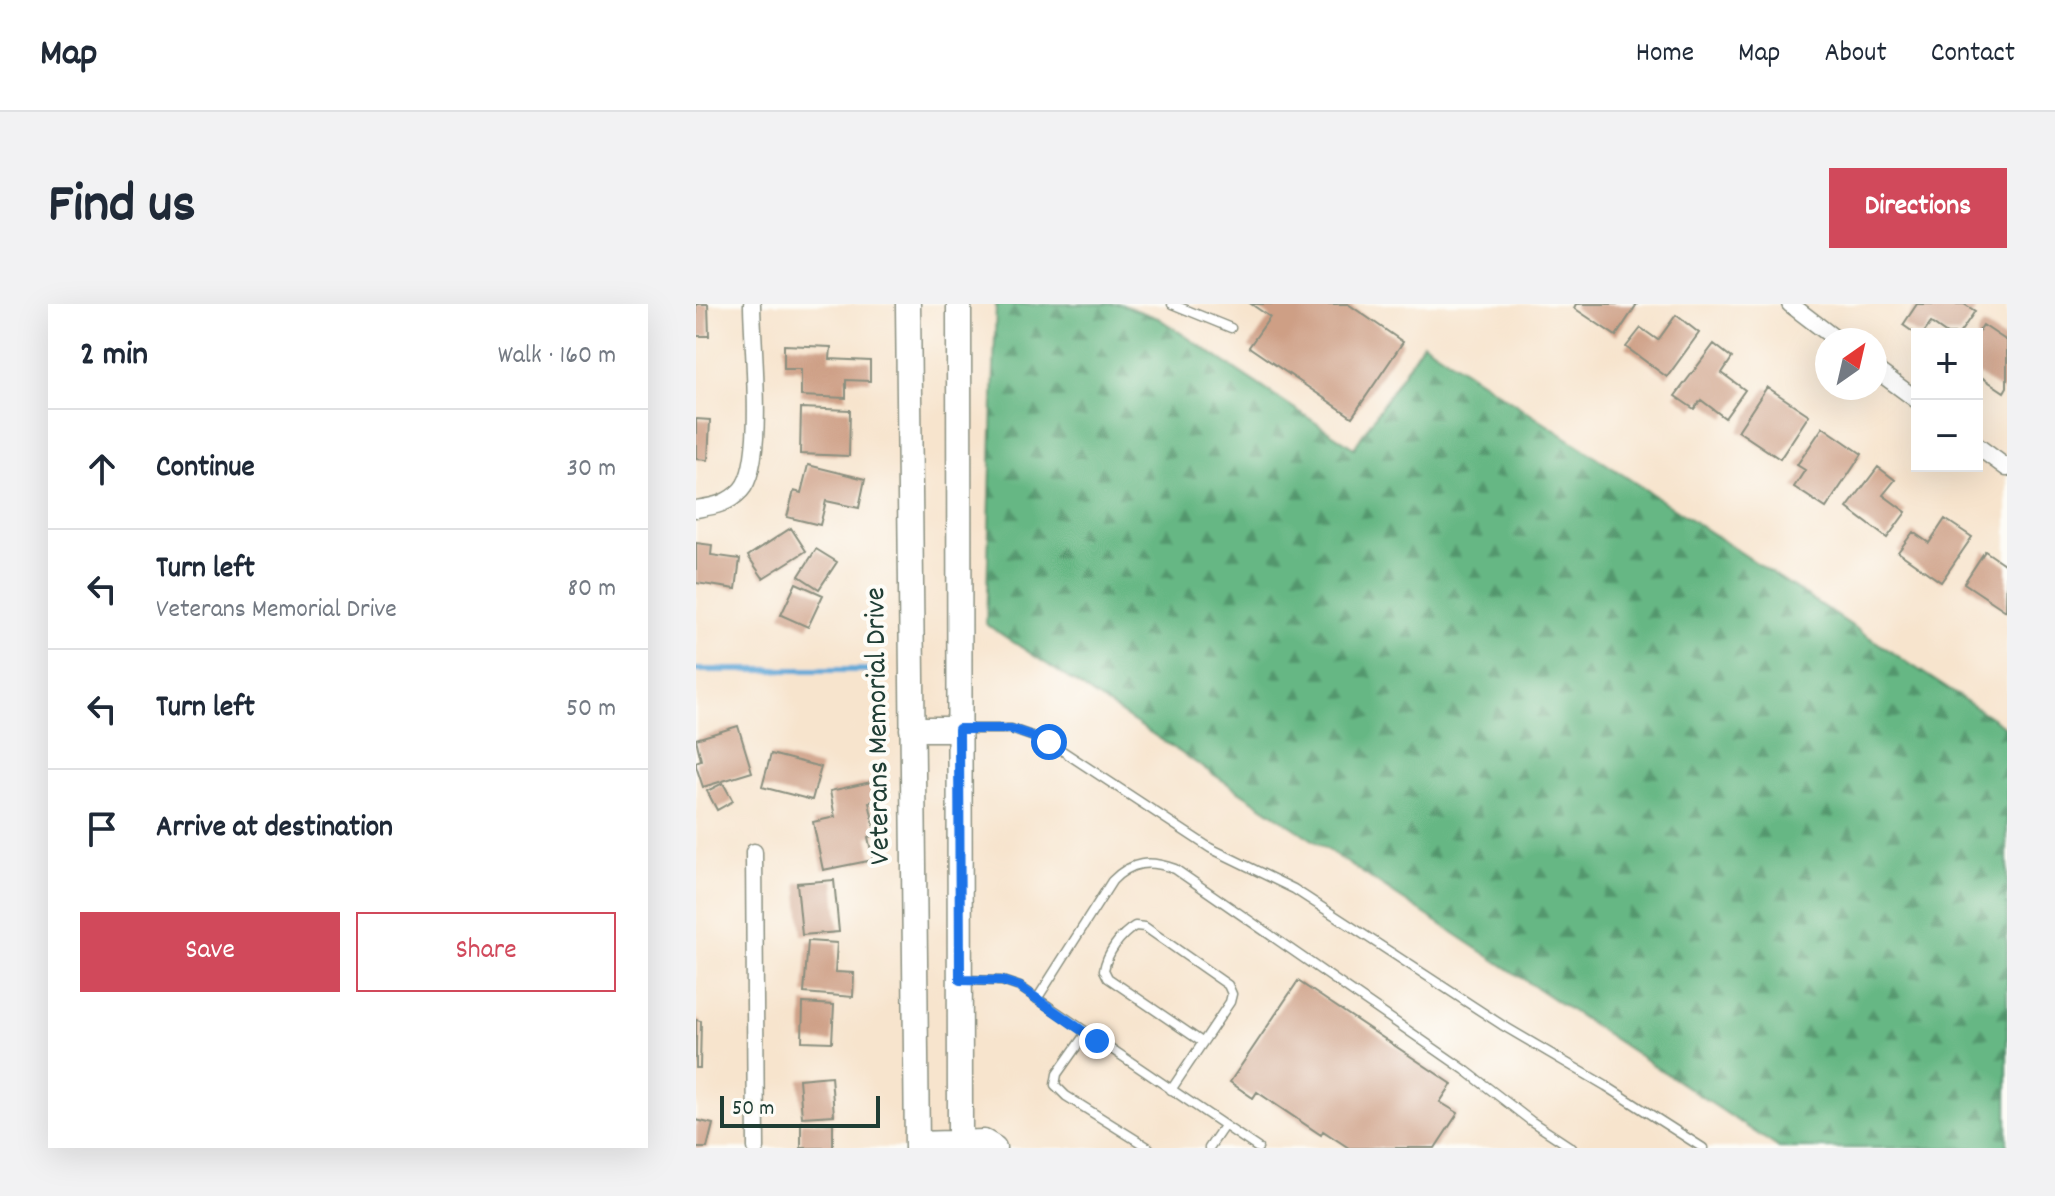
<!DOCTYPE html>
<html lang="en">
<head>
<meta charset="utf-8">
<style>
	:root { --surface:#fff; --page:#f2f2f3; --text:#1f2937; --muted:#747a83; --line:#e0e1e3; --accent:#d1495b }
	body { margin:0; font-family:Dekko,sans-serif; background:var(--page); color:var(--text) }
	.controls { position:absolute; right:24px; top:24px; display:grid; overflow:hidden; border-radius:0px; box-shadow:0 8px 32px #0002 }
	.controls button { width:72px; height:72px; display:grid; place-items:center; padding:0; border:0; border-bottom:2px solid var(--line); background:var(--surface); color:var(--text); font:40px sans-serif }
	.compass { position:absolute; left:1119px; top:24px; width:72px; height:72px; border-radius:50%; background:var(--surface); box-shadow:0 8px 32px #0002; rotate:34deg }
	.scale { position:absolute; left:24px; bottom:20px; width:160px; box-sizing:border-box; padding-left:8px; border:4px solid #1f3d34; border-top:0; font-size:22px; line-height:28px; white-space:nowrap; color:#1f3d34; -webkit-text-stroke:6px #fdfcf7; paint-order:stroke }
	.stop { position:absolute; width:24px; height:24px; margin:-18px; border:6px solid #1a73e8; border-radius:50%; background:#fff }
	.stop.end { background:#1a73e8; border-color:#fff; box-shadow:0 2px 8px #0008 }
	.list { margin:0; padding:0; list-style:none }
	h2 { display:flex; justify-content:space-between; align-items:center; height:104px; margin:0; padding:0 32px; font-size:34px }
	h2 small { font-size:26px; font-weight:400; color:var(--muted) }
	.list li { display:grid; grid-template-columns:52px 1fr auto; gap:24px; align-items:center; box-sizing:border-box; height:120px; padding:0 32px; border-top:2px solid var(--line) }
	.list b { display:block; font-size:30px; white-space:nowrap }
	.list p { margin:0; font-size:26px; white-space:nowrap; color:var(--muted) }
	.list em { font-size:26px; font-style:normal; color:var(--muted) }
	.actions { display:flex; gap:16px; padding:24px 32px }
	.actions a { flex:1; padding:18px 0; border:2px solid var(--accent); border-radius:0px; text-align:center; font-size:28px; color:var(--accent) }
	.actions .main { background:var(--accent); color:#fff }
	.icon { flex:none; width:44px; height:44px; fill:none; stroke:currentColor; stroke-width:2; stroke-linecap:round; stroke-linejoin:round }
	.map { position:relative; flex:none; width:1311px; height:844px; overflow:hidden; border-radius:0px }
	header { display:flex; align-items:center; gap:48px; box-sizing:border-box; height:112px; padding:0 40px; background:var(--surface); border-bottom:2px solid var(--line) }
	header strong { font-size:38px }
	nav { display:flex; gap:44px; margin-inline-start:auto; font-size:28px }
	.intro { display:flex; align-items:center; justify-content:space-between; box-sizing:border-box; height:192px; padding:0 48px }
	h1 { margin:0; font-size:56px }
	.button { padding:20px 36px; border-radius:0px; background:var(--accent); color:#fff; font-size:28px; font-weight:700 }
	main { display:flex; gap:48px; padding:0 48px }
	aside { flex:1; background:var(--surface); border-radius:0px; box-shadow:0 8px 32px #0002 }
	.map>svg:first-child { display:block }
	.forest { fill:url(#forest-firs); stroke:#427a5c; stroke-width:2 }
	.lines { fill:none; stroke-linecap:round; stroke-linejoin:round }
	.stream { stroke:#61a8d7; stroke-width:6 }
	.building { fill:#ce9f85 }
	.lane-casing { stroke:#8b9080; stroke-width:11 }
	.street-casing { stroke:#8b9080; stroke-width:19 }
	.secondary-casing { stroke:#8b9080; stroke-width:27 }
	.lane { stroke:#fff; stroke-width:8 }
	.street { stroke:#fff; stroke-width:16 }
	.secondary { stroke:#fff; stroke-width:24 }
	.route { stroke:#1a73e8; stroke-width:10 }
	.labels { text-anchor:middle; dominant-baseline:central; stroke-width:8; stroke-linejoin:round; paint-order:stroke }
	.street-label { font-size:30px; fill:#1f3d34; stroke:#fdfcf7 }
</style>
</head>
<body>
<header>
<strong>Map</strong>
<nav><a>Home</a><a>Map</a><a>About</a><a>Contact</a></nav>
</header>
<div class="intro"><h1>Find us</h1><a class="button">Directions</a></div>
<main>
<aside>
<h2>2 min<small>Walk · 160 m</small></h2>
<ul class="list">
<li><svg class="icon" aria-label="ahead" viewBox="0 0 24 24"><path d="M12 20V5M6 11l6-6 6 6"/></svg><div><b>Continue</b></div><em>30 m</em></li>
<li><svg class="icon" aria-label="left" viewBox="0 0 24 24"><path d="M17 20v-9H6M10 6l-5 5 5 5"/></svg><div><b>Turn left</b><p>Veterans Memorial Drive</p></div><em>80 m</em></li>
<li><svg class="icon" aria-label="left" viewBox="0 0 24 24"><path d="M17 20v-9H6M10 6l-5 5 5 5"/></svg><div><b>Turn left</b></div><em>50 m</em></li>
<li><svg class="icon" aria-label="arrive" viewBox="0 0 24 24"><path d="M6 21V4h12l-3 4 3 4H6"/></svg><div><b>Arrive at destination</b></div></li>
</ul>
<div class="actions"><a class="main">Save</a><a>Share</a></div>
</aside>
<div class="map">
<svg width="1311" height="844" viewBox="0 0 1311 844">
	<defs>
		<pattern id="forest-firs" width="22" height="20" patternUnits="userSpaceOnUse" patternTransform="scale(2)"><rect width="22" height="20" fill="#66b784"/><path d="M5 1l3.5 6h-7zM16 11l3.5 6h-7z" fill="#53966d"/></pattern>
	</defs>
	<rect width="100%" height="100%" fill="#fdfcf7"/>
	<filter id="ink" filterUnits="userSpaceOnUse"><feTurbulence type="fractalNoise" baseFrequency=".0125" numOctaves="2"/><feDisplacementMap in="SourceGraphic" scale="16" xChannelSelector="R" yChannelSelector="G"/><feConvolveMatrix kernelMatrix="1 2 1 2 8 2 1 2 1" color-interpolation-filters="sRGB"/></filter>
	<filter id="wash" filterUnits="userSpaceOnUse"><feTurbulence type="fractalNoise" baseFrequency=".006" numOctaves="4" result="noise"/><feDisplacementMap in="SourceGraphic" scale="32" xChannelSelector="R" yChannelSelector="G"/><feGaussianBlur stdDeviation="1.8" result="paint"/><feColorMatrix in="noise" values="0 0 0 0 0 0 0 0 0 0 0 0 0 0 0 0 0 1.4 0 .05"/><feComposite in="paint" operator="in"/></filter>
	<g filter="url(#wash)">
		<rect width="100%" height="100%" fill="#f7e4cd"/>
		<!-- forest -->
		<path class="forest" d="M 300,0 L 424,0 L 462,14 L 658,144 L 727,39 L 1311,424 L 1311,844 L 1083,844 L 290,320 Z"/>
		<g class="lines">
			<!-- stream -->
			<path class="stream" d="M 0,366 L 177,366"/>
		</g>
		<g id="blocks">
			<!-- building -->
			<path class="building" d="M 0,0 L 12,0 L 13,32 L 0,32 Z
				M 555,0 L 652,0 L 707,38 L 656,113 L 553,43 L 574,13 Z
				M 880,0 L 941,0 L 920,32 L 878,4 Z
				M 1221,0 L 1268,0 L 1279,7 L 1263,30 L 1251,30 L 1235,19 L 1227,30 L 1220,30 L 1207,21 Z
				M 980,11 L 1003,29 L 971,73 L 930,43 L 945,24 L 962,36 Z
				M 1287,21 L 1311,37 L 1311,83 L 1308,88 L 1281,70 L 1281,30 Z
				M 1018,40 L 1036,54 L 1026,69 L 1049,86 L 1029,114 L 1005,96 L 998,105 L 979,92 Z
				M 88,41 L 135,43 L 134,55 L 174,57 L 174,77 L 150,76 L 150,94 L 105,92 L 105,65 L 88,65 Z
				M 1071,83 L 1113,111 L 1084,155 L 1042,127 Z
				M 105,104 L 154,106 L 153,152 L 104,150 Z
				M 0,115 L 14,116 L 12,156 L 0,155 Z
				M 1127,123 L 1166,150 L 1130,204 L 1098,183 L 1109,166 L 1101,161 Z
				M 112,161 L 169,175 L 163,204 L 130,197 L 124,221 L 91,213 L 98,187 L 105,189 Z
				M 1182,163 L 1199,176 L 1187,191 L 1210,208 L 1191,234 L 1151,204 Z
				M 1249,215 L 1276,233 L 1245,278 L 1202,248 L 1217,228 L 1233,239 Z
				M 95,224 L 110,247 L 67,274 L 52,252 Z
				M 0,239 L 16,241 L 15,251 L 44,255 L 40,285 L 0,279 Z
				M 120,245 L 141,258 L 123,285 L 103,272 Z
				M 1289,247 L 1311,262 L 1310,307 L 1268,279 Z
				M 100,279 L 127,291 L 112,323 L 85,311 Z
				M 42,422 L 56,468 L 7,483 L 0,462 L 0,458 L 5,456 L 0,435 Z
				M 75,450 L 125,463 L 116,496 L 66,483 Z
				M 180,477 L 185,496 L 173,498 L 180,531 L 172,533 L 177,556 L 127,566 L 117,518 L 139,513 L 134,487 Z
				M 27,479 L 37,497 L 21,506 L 11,487 Z
				M 138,576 L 143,628 L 106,631 L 101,579 Z
				M 112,637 L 141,639 L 139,668 L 158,669 L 157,693 L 108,689 Z
				M 602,677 L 756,780 L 744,798 L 762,809 L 739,844 L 653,844 L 627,827 L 625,831 L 561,788 L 557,794 L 534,778 Z
				M 107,699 L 138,701 L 136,738 L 106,737 Z
				M 0,716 L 5,717 L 4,764 L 0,764 Z
				M 135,772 L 138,811 L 106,813 L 103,775 Z
				M 0,816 L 17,820 L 11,844 L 0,844 Z
				M 105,818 L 137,819 L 137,844 L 105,844 Z"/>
		</g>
	</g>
	<g filter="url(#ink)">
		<use href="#blocks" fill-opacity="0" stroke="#8b9080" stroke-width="2"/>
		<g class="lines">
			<!-- lane casing -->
			<g class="lane-casing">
				<path id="lane" d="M 476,0 L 535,24
					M 268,425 L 315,425 L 353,438 L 514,544 L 598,585 L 806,721 L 910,782 L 1007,844
					M 265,676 L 306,677 L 324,683 L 562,844
					M 341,695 L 416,577 C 435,557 454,556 479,565 L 769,766 L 835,817 L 876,844
					M 390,729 L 361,770 L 359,781 L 370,792 L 453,844
					M 475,786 L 534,698 L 536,690 L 532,681 L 449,623 L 439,622 C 424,631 411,649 408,666 L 412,674 L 506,738
					M 513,844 L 528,822"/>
			</g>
			<!-- street casing -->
			<g class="street-casing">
				<path id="street" d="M 1094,0 L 1141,36
					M 1179,65 L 1221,96
					M 1281,142 L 1311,164
					M 0,205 C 18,202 32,200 45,186 C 70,159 56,39 56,0
					M 58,548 L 60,844"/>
			</g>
			<!-- secondary casing -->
			<g class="secondary-casing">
				<path id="secondary" d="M 212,0 L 221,844
					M 263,0 L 264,844
					M 216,425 L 263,425
					M 221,840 L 288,838 L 298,844"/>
			</g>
			<!-- lane -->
			<use href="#lane" class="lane"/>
			<!-- street -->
			<use href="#street" class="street"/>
			<!-- secondary -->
			<use href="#secondary" class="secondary"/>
		</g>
	</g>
	<g class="lines" filter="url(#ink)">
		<!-- route -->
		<path class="route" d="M 353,438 L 315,425 L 263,425 L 264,676 L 306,677 L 324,683 L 401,737"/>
	</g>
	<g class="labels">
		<!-- street labels -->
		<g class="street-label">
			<text transform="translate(184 422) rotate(-91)">Veterans Memorial Drive</text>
		</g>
	</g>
</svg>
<div class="controls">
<button>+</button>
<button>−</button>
</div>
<svg class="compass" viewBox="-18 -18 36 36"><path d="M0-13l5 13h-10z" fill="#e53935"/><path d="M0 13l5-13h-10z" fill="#747a83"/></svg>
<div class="scale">50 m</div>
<div class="stop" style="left:353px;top:438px"></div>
<div class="stop end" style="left:401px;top:737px"></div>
</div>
</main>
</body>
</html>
